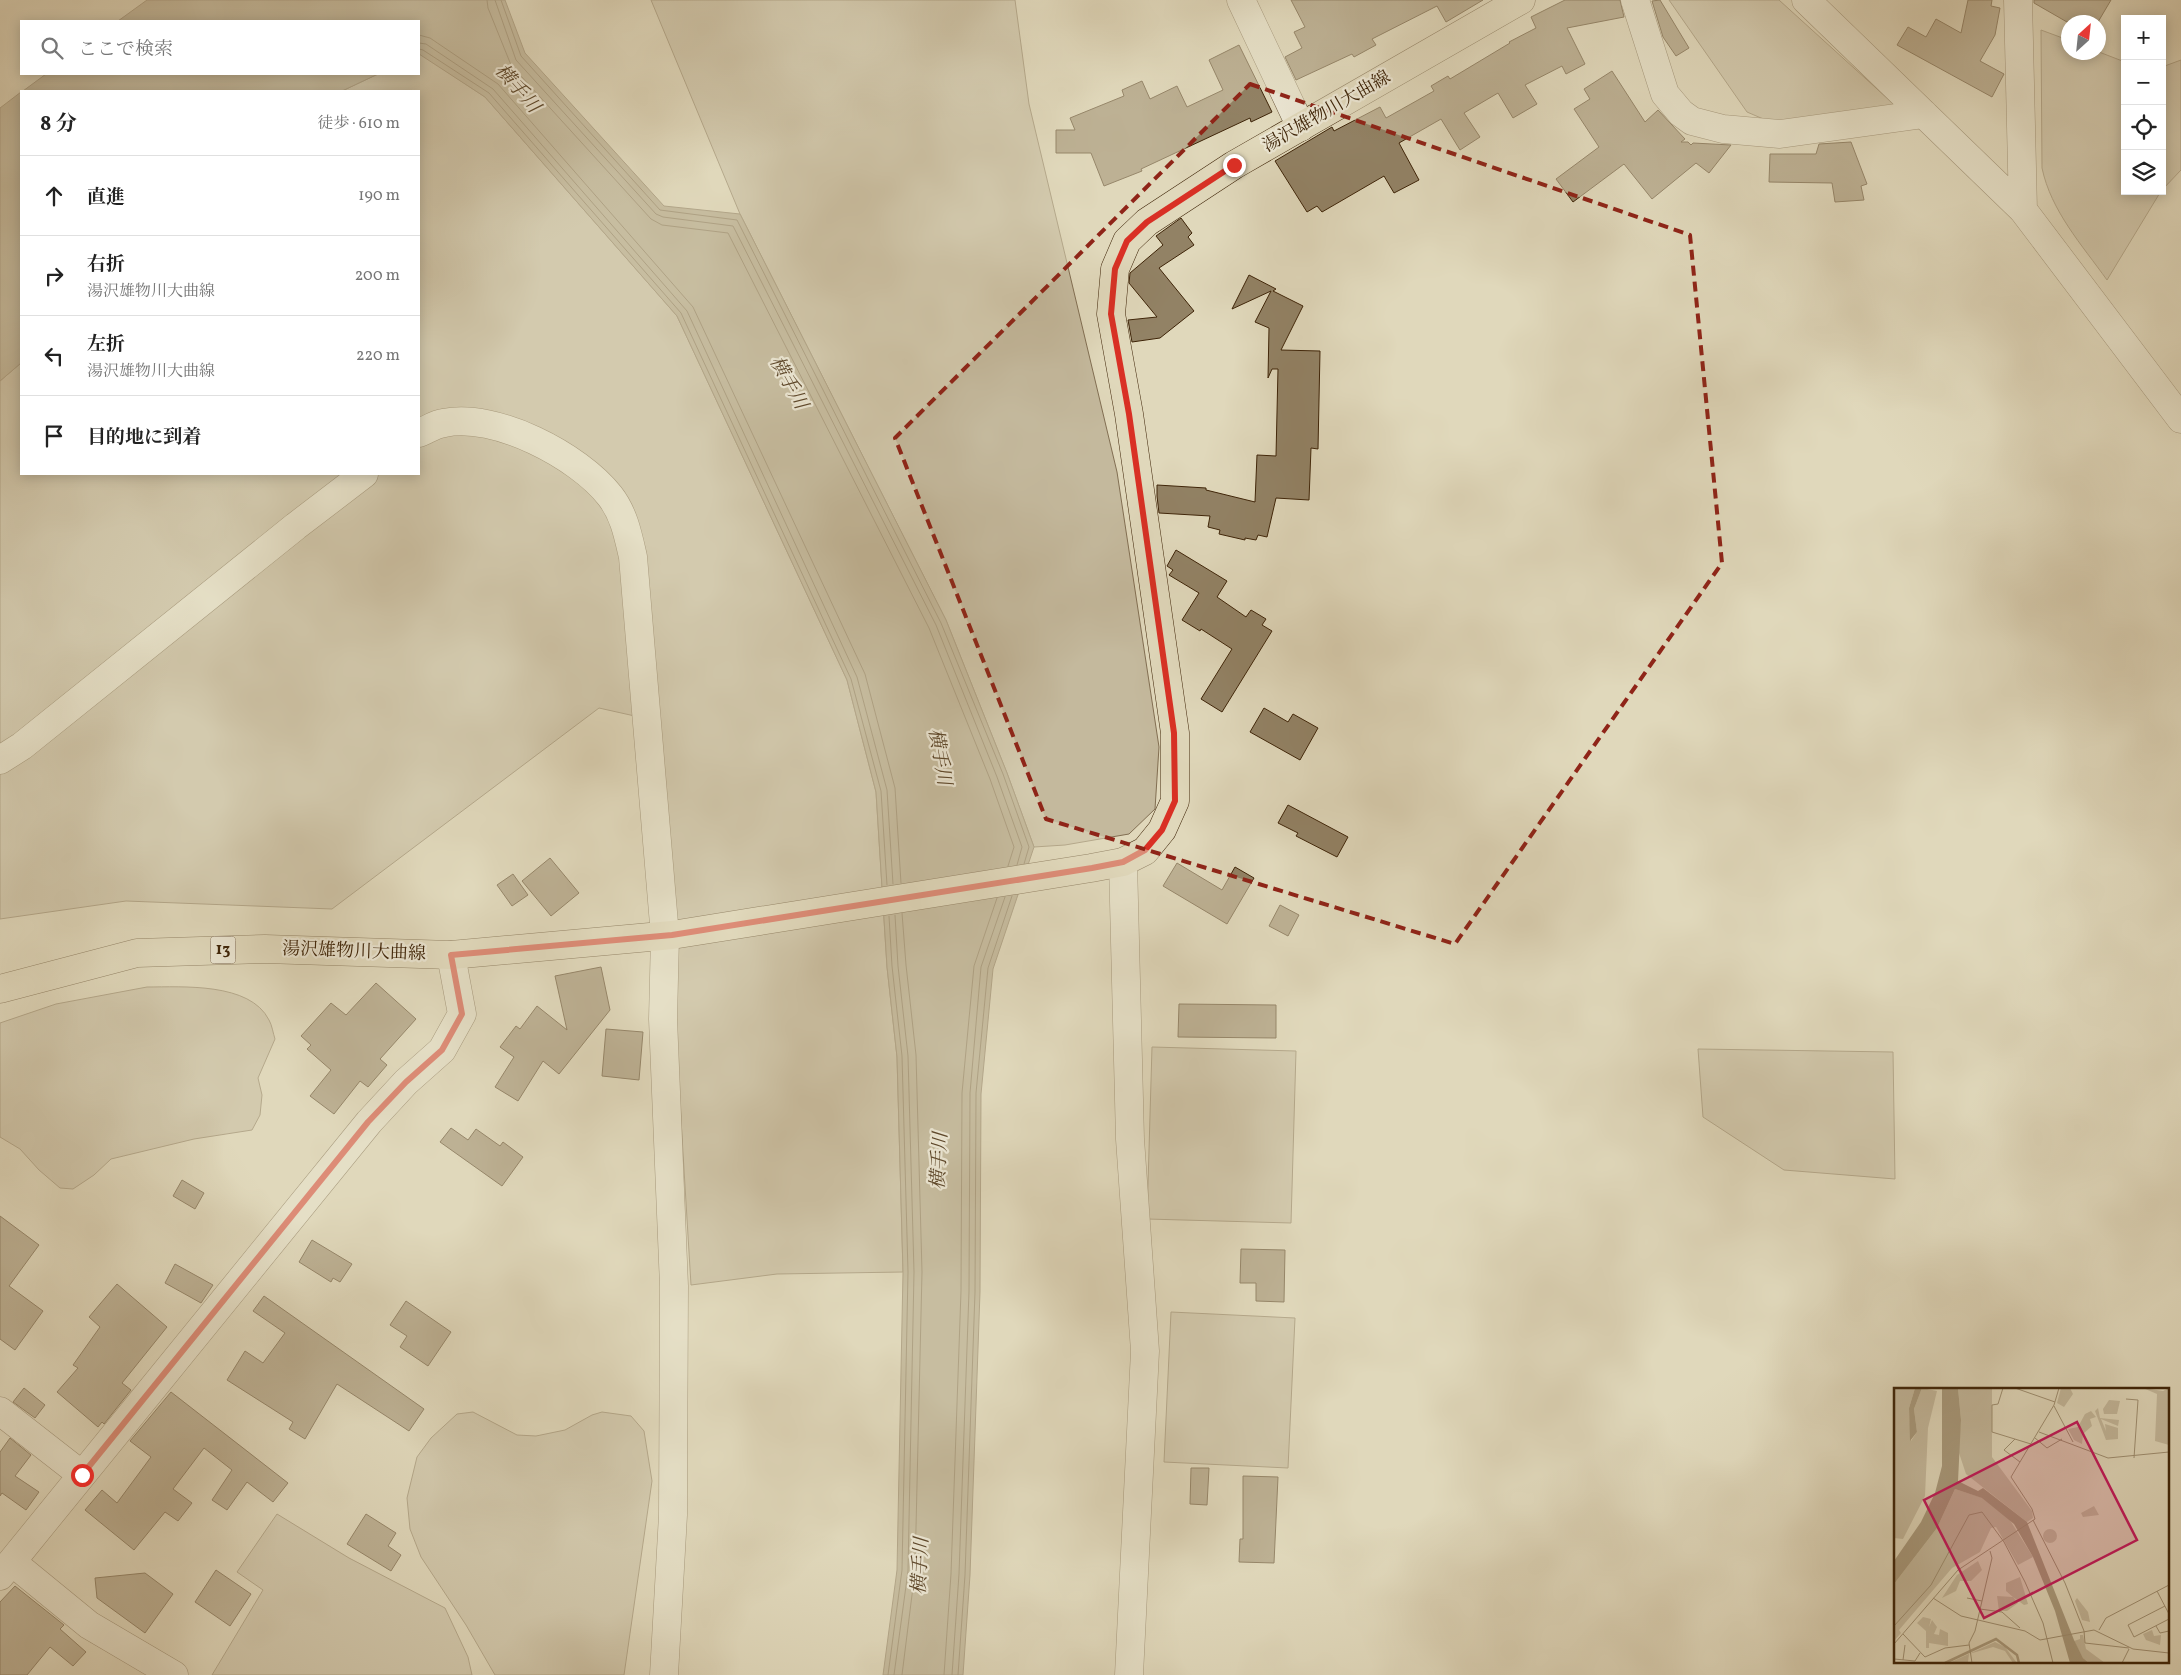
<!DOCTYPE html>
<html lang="ja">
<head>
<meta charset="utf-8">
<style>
	:root { --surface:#fff; --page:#f6f6f6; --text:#222; --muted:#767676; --line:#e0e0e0 }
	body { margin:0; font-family:Vollkorn,"Noto Serif JP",serif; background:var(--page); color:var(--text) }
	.controls { position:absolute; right:15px; top:15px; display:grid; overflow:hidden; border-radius:0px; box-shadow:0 2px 12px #0003 }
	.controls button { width:45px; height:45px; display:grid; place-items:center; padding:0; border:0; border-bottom:1px solid var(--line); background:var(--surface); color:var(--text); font:25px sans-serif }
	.compass { position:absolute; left:2061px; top:15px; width:45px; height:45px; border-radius:50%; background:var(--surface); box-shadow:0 2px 12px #0003; rotate:27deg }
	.stop { position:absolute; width:15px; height:15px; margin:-11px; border:4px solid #d93025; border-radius:50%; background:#fff }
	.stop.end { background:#d93025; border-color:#fff; box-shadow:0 1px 5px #0008 }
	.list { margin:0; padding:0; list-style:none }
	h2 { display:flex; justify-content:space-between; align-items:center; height:65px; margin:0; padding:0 20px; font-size:21px }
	h2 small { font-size:16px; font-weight:400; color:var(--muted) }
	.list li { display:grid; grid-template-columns:32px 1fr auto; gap:15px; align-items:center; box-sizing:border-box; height:80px; padding:0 20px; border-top:1px solid var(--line) }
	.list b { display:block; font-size:19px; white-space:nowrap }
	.list p { margin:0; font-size:16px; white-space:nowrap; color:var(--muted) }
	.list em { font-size:16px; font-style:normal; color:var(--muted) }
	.icon { flex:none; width:28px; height:28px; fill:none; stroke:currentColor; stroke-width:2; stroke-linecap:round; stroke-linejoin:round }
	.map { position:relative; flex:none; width:2181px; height:1675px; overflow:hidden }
	.search { position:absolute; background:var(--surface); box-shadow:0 2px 12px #0003; left:20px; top:20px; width:400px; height:55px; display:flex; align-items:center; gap:12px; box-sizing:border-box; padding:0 18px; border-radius:0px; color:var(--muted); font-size:19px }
	.panel { position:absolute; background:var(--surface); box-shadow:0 2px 12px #0003; left:20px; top:90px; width:400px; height:385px; border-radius:0px }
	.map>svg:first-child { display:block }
	.green { fill:#c4b99d; stroke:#816e52 }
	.water { fill:#a99b7e; stroke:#7e6b4f }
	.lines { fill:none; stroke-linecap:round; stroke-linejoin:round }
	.shore { stroke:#746043; stroke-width:1 }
	.building { fill:#928265; stroke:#3e2408 }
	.minor-casing { stroke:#665135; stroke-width:29 }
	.major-casing { stroke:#3e2408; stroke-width:29 }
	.minor { stroke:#ebe6d3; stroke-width:28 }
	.major { stroke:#e0d8bb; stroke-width:28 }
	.route { stroke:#d93025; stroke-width:6 }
	.marked { fill:none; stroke:#8f2418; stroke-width:4; stroke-dasharray:10 6; stroke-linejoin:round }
	.labels { text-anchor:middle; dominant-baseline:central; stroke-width:4.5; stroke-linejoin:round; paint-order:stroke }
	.shield { fill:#ebe6d3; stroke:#725e45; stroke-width:1 }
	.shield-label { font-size:16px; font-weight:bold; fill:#3e2408 }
	.street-label { font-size:18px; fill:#3e2408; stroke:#ebe6d3 }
	.water-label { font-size:19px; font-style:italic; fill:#5e482b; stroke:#ebe6d3 }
	.inset-river { fill:none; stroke:#a99b7e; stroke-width:2.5 }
	.inset-road { fill:none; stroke:#9f9073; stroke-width:1 }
	.view { fill:#c2185b; fill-opacity:0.15; stroke:#c2185b; stroke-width:2.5 }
	.inset-edge { fill:none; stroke:#3e2408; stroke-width:2.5 }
</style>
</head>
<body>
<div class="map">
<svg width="2181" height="1675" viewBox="0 0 2181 1675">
	<rect width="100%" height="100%" fill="#e0d8bb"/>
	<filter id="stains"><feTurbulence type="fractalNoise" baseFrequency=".004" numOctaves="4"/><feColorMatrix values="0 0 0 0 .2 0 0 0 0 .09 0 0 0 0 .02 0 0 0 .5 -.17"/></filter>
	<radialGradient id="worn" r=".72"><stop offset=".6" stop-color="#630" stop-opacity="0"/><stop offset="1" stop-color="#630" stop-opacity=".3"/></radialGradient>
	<!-- green -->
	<path class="green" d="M 651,0 L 1015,0 L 1029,104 L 1117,472 L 1159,747 L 1155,809 L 1129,834 L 1065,845 L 1034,847 L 1007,773 L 946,620 L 740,214 Z
		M 1669,0 L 1779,0 L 1898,108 L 1775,124 L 1747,112 Z
		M 2041,30 L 2068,40 L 2068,52 L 2099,52 L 2125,62 L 2125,191 L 2161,191 L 2107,280 C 2082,245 2051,211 2042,168 Z
		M 419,53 L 485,97 L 677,316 L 847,680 L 876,792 L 887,967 L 897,1057 L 903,1272 L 777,1274 L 691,1285 L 657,721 L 599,708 L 332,909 L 126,901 L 0,919 L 0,381 L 21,363 L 21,474 L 419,474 L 419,91 L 342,91 L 378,74 L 419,74 Z
		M 2181,60 L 2181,170 L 2162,190 L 2162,67 Z
		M 147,987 C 182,987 250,982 269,1020 C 272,1025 273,1033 275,1039 L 258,1078 L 262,1095 L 260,1115 L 252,1130 L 194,1139 L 111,1159 L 94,1175 L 73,1189 L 60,1188 L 39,1170 L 20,1149 L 0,1137 L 0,1023 L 56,1004 Z
		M 1152,1047 L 1296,1051 L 1291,1223 L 1147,1219 Z
		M 1698,1049 L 1893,1052 L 1895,1179 L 1784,1170 L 1703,1117 Z
		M 1171,1312 L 1295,1318 L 1288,1468 L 1164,1462 Z
		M 473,1412 L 517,1435 L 536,1436 L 565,1430 L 592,1415 L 602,1412 L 631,1416 L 644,1431 L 652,1481 L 624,1675 L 495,1675 L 466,1625 L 421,1557 L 410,1529 L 407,1498 L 417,1457 L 431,1438 L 457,1414 Z
		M 277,1514 L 349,1558 L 445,1608 L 468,1657 L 472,1675 L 212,1675 L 263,1590 L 237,1572 Z"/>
	<!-- water -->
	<path class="water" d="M 147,0 L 505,0 L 525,53 L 664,206 L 740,214 L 946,620 L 1007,773 L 1034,847 L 993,969 L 981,1094 L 980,1292 L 970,1575 L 963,1675 L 883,1675 L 897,1570 L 903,1272 L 897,1057 L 887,967 L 876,792 L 847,680 L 677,316 L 485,97 L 419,54 L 419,21 L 118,21 Z
		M 46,74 L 378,74 L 342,91 L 23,91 Z
		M 21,92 L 21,363 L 0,381 L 0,108 Z"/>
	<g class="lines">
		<!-- shore -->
		<path class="shore" d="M 487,0 L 488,8 L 511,65 L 651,219 L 662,225 L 728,233 L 929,628 L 990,779 L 1014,847 L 1008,866
			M 495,0 L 516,60 L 656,214 L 663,217 L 733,226 L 936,625 L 997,777 L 1022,847 L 1017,865
			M 501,0 L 521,56 L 660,210 L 737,220 L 941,623 L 1003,774 L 1029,847 L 1024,864
			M 419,35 L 430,38 L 498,84 L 693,307 L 865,674 L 895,788 L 901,883
			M 419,43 L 426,44 L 493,89 L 687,311 L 857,677 L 887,790 L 893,884
			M 419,49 L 423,50 L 489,93 L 681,313 L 851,679 L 881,791 L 887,885
			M 888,1675 L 902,1570 L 908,1272 L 902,1056 L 892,966 L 889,916
			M 894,1675 L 908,1571 L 914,1272 L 908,1056 L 898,966 L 895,915
			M 902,1675 L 915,1571 L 922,1272 L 916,1055 L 906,965 L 902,913
			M 944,1675 L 951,1574 L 961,1291 L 962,1093 L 974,966 L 997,898
			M 952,1675 L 959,1574 L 969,1291 L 970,1093 L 981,967 L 1005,897
			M 958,1675 L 965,1575 L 975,1292 L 976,1093 L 988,968 L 1012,896"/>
	</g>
	<!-- building -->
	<path class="building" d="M 1291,0 L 1483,0 L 1446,22 L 1437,6 L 1372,39 L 1376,45 L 1354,57 L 1352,54 L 1296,80 L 1285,57 L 1302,48 L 1294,32 L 1305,27 Z
		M 1565,0 L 1620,0 L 1624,17 L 1567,28 L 1585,64 L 1566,74 L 1562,66 L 1525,85 L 1537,104 L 1513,118 L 1498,93 L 1464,113 L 1480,137 L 1460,150 L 1441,119 L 1399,143 L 1419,180 L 1394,193 L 1384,176 L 1322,212 L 1317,206 L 1307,212 L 1275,161 L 1332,127 L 1334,131 L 1380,107 L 1386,118 L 1434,91 L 1431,86 L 1448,76 L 1450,79 L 1510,43 L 1509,42 L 1536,28 L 1531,17 Z
		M 1660,0 L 1689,48 L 1676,56 L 1663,37 L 1652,1 Z
		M 1968,0 L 1992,0 L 1991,6 L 2000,8 L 1995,35 L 1980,61 L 2004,74 L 1992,97 L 1897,45 L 1908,27 L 1926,37 L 1936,19 L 1961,33 Z
		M 2034,0 L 2111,0 L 2098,22 L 2067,22 L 2034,3 Z
		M 1239,45 L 1272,112 L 1251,122 L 1250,118 L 1141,169 L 1142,171 L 1104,186 L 1091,153 L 1056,153 L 1056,130 L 1075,130 L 1070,118 L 1124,96 L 1122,90 L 1142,81 L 1150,99 L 1177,86 L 1187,107 L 1223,90 L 1209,60 Z
		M 1612,71 L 1645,122 L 1658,110 L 1685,139 L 1681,142 L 1688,142 L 1691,145 L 1693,143 L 1731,145 L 1709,173 L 1696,163 L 1652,199 L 1624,164 L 1573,202 L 1556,179 L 1599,147 L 1574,109 L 1590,99 L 1584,89 Z
		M 1851,142 L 1867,184 L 1861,186 L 1864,200 L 1835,202 L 1832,183 L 1769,182 L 1770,154 L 1816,154 L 1819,144 Z
		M 1181,218 L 1192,233 L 1188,237 L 1194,245 L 1159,268 L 1194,311 L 1160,338 L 1132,342 L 1128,320 L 1157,317 L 1129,283 L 1130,273 L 1163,245 L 1156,236 Z
		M 1249,275 L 1276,289 L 1273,291 L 1303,306 L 1281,350 L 1320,351 L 1318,449 L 1311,448 L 1309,500 L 1276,498 L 1267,537 L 1258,535 L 1256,540 L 1245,538 L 1245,540 L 1219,534 L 1220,530 L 1208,527 L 1210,516 L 1159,513 L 1157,496 L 1157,485 L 1206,488 L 1206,490 L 1255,502 L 1257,455 L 1276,456 L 1278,369 L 1272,369 L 1268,378 L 1269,328 L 1255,322 L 1271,291 L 1232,309 Z
		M 1176,550 L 1227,581 L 1217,597 L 1246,617 L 1251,610 L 1266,619 L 1262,625 L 1272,631 L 1222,712 L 1201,699 L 1232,649 L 1201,629 L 1200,631 L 1182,620 L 1199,593 L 1169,575 L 1173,570 L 1167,566 Z
		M 1264,708 L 1288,722 L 1293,714 L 1318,728 L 1300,760 L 1250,732 Z
		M 1288,805 L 1348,837 L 1337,857 L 1296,836 L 1298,833 L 1278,823 Z
		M 550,858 L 579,893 L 551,916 L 522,881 Z
		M 1177,863 L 1222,890 L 1235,867 L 1254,878 L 1227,924 L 1163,886 Z
		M 513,874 L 528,895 L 512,906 L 497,885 Z
		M 1280,905 L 1299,915 L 1288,936 L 1269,926 Z
		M 601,967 L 610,1010 L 559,1074 L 543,1061 L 518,1101 L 495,1087 L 514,1057 L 500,1047 L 516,1026 L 520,1029 L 537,1006 L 567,1030 L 555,976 Z
		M 376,983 L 416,1019 L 380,1059 L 387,1065 L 368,1087 L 360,1081 L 334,1114 L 310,1096 L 331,1070 L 307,1049 L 311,1045 L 301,1036 L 331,1003 L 346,1015 Z
		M 1179,1004 L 1276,1005 L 1276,1038 L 1178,1037 Z
		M 606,1029 L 643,1032 L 639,1080 L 602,1076 Z
		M 451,1128 L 468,1140 L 476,1129 L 500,1146 L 503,1142 L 523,1157 L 502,1186 L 440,1142 Z
		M 182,1180 L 204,1193 L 195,1209 L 173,1196 Z
		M 0,1216 L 39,1245 L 9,1286 L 43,1311 L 15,1350 L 0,1339 Z
		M 312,1240 L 352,1264 L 340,1282 L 333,1278 L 331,1282 L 299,1262 Z
		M 1241,1249 L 1285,1250 L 1284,1302 L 1256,1301 L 1256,1283 L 1240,1283 Z
		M 175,1264 L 213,1285 L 201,1303 L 165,1283 Z
		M 117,1284 L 167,1327 L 122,1383 L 131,1390 L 104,1424 L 102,1422 L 98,1427 L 57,1392 L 78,1368 L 73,1365 L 100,1327 L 89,1317 Z
		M 264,1296 L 424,1409 L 409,1431 L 337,1384 L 305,1439 L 289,1429 L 293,1422 L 227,1380 L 245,1351 L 263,1363 L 285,1333 L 253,1311 Z
		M 406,1301 L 451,1332 L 428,1366 L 400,1347 L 407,1336 L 390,1325 Z
		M 24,1388 L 45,1405 L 35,1418 L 13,1402 Z
		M 171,1392 L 288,1483 L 273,1502 L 247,1482 L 227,1510 L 212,1500 L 232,1470 L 204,1448 L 173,1489 L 192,1503 L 178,1521 L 165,1512 L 134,1550 L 85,1510 L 102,1490 L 117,1503 L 151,1457 L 130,1441 Z
		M 10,1438 L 31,1455 L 15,1476 L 39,1492 L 26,1510 L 2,1493 L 0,1496 L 0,1452 Z
		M 1191,1468 L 1209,1468 L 1207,1505 L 1190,1504 Z
		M 1243,1476 L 1278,1477 L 1274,1563 L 1239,1562 L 1240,1539 L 1243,1539 Z
		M 366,1514 L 396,1533 L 388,1546 L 401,1555 L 391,1571 L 347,1544 Z
		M 216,1570 L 251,1594 L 230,1626 L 195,1602 Z
		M 145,1573 L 173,1594 L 145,1633 L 97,1598 L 95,1578 Z
		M 15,1586 L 64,1625 L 60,1629 L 86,1652 L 73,1666 L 50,1647 L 27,1675 L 0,1675 L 0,1602 Z"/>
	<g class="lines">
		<!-- minor casing -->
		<g class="minor-casing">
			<path id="minor" d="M 1241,0 L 1301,127
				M 1635,0 L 1665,94 L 1681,113 L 1692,121 L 1723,129 L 1780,134 L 1924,114
				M 1806,0 L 2023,210 L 2181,419
				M 2018,0 L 2023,210
				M 419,433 C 427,430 435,424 444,423 C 495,412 579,456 610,496 C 624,514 628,535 633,557 L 665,936 L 663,1019 L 674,1286 L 673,1515 L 664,1675
				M 0,760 L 22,746 L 296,526 L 364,474
				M 1123,862 L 1130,1139 L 1145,1351 L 1129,1675
				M 0,1411 L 82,1475
				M 12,1562 L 89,1625 L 174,1675
				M 0,1576 L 369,1122 L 406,1082 L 442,1050 L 462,1014 L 451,955"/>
		</g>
		<!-- major casing -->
		<g class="major-casing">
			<path id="major" d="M 0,989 L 137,953 L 265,949 L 451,955 L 672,935 L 1091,868 L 1123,862 L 1145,851 L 1162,830 L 1175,801 L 1175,733 L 1129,414 L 1111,314 L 1115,269 L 1127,241 L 1147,222 L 1234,165 L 1521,0"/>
		</g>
		<!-- minor -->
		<use href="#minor" class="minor"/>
		<!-- major -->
		<use href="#major" class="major"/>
	</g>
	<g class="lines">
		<!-- route -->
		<path class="route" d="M 82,1475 L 368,1122 L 406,1082 L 442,1050 L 462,1014 L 451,955 L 672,935 L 1092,868 L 1123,862 L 1145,850 L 1162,830 L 1175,801 L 1174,733 L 1129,414 L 1111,314 L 1115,269 L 1127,241 L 1147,222 L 1234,165"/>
	</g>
	<!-- marked area -->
	<path d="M0 0H2181V1675H0ZM 1250,84 L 1690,235 L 1722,563 L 1455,944 L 1046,819 L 895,438 Z" fill="#e0d8bb" fill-opacity=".55" fill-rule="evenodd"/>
	<path class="marked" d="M 1250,84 L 1690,235 L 1722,563 L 1455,944 L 1046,819 L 895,438 Z"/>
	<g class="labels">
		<!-- shield labels -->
		<rect class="shield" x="210.5" y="936.5" width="25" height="27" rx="4"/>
		<g class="shield-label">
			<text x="223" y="950">13</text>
		</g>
		<!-- street labels -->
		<g class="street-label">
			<text transform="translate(1327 112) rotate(-30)">湯沢雄物川大曲線</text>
			<text transform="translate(354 952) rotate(2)">湯沢雄物川大曲線</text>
		</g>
		<!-- water labels -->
		<g class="water-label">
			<text transform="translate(517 89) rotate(49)">横手川</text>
			<text transform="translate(788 383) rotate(61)">横手川</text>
			<text transform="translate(939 757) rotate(80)">横手川</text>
			<text transform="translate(940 1161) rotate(-87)">横手川</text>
			<text transform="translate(921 1566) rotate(-87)">横手川</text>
		</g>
	</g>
	<!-- overview -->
	<g transform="translate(1894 1388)">
		<rect width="275" height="275" fill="#e0d8bb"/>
		<path d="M 0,0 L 21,0 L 15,20 L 17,53 L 23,44 L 20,21 L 28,0 L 43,3 L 34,40 L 31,108 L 9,151 L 0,150 ZM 64,0 L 98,0 L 98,69 L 138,123 L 139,130 L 133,134 L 72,86 L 64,62 L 67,32 ZM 167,0 L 176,0 L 179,6 L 170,19 L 163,15 ZM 249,0 L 269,3 L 275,0 L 275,57 L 261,53 L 263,6 ZM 215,12 L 226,13 L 223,26 L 210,26 L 209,21 ZM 204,20 L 206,30 L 225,32 L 224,38 L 207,31 L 212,43 L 211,36 L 224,40 L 224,51 L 212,52 L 201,23 ZM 197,23 L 202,29 L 196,31 L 198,38 L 189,46 L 188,56 L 180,52 L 174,41 L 184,39 L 191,26 ZM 61,101 L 89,110 L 114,129 L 139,169 L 124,177 L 102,139 L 97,140 L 86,164 L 58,180 L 5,242 L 7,245 L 0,253 L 0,196 L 43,140 ZM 200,118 L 205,127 L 189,129 L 187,125 ZM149 148a7 7 0 1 1 14 0a7 7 0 1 1-14 0ZM 84,173 L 88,182 L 77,193 L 66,193 L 62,203 L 48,210 L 63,187 ZM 126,189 L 134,216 L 130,217 L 119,209 L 124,215 L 113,223 L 105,223 L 103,208 L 119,209 L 112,203 L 112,195 ZM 183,210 L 194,224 L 196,234 L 188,232 L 181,213 ZM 29,229 L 37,231 L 35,239 L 38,232 L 43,239 L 40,246 L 45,247 L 46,241 L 54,245 L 54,258 L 35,255 L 35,260 L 32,260 L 32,243 L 23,235 ZM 258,242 L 260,248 L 267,247 L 266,257 L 252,252 L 249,246 ZM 186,247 L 189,247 L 192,261 L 211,275 L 195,275 L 189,270 L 180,253 L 186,251 ZM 101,254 L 111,259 L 123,275 L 119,275 L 111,263 L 99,259 L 75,266 L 74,274 L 55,275 Z" fill="#c4b99d"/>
		<path d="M 21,0 L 28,0 L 20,21 L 23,44 L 16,53 L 15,20 ZM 48,0 L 64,0 L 67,32 L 64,93 L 84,103 L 89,100 L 133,134 L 180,252 L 189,270 L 195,275 L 176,275 L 161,223 L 139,169 L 120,136 L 88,110 L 61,101 L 43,140 L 0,196 L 0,173 L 27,134 L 41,105 L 48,78 Z" fill="#a99b7e"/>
		<path class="inset-river" d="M 51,275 L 102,251 L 123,267 L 125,275"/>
		<path class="inset-road" d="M 109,0 L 104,16 L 98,17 L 98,44 L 137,56M 121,0 L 161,14M 232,11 L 244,12 L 240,70M 160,18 L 179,54M 145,44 L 214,70 L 275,64M 141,50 L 153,60 L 168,51M 121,51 L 110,62 L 126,74M 139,132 L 171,195 L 190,243 L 191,255 L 235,260M 263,203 L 275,226M 39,210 L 67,228 L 131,243 L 146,252 L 200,242 L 239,261 L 275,265M 73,210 L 88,213M 271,218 L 234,237 L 240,249 L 275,231M 86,221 L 108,224 L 126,240M 0,238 L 37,197 L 75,127 L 88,124 L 110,154 L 131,194 L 149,235 L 159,275M 262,238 L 266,245 L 275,243M 205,242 L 212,230 L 275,197M 9,246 L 31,269 L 51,260 L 75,257M 0,256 L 64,182 L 141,131 L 138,121 L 117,89 L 160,17 L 165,0M 0,271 L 21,273 L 26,265M 9,272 L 11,257M 78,275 L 75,255 L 81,243 L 98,170 L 96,163M 228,275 L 235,261"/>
		<path class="view" d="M 183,34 L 243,152 L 90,230 L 30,112 Z"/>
		<rect width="275" height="275" class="inset-edge"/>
	</g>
	<rect width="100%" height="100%" filter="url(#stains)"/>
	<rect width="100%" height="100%" fill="url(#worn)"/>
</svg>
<div class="controls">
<button>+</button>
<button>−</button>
<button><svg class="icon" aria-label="locate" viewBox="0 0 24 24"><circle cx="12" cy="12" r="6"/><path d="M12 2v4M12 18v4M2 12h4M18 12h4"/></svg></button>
<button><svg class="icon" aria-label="layers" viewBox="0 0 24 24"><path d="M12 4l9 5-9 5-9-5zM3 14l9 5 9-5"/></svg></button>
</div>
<svg class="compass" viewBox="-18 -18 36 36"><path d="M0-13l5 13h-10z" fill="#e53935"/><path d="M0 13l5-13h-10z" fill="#767676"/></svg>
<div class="stop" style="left:82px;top:1475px"></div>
<div class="stop end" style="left:1234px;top:165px"></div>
<div class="search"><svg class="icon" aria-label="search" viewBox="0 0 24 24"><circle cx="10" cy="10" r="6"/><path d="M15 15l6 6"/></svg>ここで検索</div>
<section class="panel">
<h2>8 分<small>徒歩 · 610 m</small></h2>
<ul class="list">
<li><svg class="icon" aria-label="ahead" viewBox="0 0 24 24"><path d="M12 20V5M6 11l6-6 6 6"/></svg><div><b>直進</b></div><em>190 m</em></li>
<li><svg class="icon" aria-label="right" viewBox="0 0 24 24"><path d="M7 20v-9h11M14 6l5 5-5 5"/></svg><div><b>右折</b><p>湯沢雄物川大曲線</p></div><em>200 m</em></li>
<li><svg class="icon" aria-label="left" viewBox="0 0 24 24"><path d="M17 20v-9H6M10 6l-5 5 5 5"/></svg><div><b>左折</b><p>湯沢雄物川大曲線</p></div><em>220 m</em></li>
<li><svg class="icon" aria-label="arrive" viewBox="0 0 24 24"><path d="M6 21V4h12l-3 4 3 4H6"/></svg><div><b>目的地に到着</b></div></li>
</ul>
</section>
</div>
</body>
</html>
